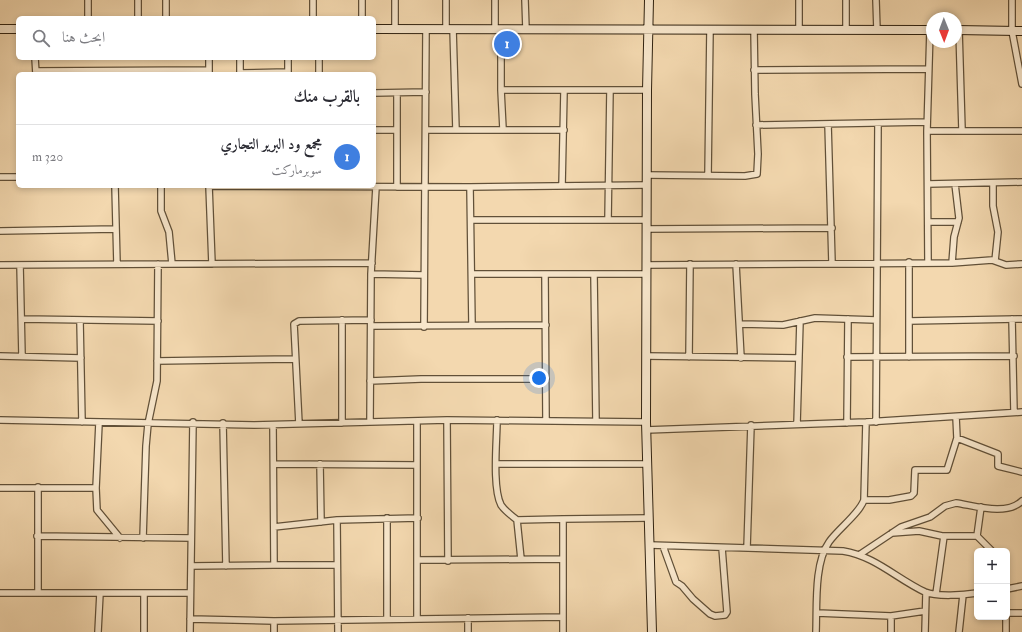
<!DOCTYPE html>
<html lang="ar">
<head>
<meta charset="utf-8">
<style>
	:root { --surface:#fff; --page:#f2f2f3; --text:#2b2b33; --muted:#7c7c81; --line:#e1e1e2; --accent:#1a73e8 }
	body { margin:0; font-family:"IM FELL Double Pica",Amiri,serif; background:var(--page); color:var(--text); direction:rtl }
	.controls { position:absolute; right:12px; bottom:12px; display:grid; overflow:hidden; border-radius:6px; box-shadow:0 2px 6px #0003 }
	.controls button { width:36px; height:36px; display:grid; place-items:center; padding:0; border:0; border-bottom:1px solid var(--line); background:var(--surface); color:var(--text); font:20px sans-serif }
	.compass { position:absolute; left:926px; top:12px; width:36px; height:36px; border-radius:50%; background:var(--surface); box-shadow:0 2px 6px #0003; rotate:179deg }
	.you { position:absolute; left:539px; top:378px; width:14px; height:14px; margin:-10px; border:3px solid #fff; border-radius:50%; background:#1a73e8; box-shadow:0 0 0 6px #1a73e833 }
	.badge { display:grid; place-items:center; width:26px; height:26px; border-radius:50%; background:var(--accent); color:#fff; font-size:13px; font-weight:700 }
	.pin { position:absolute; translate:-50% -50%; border:2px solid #fff; box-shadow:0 1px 4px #0006 }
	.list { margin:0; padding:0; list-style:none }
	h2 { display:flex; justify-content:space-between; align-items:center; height:52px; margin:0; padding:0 16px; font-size:17px }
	h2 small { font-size:13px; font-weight:400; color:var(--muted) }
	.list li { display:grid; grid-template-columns:26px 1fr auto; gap:12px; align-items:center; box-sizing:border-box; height:64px; padding:0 16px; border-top:1px solid var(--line) }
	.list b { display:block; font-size:15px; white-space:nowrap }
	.list p { margin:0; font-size:13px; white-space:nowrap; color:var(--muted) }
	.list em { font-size:13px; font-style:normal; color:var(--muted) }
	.icon { flex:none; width:22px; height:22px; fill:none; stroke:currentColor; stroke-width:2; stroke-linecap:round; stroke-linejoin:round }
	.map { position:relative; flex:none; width:1022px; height:632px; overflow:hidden; direction:ltr }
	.search { position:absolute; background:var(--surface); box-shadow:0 2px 6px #0003; left:16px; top:16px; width:360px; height:44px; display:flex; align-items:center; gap:10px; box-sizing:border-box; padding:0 14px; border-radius:6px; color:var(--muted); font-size:15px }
	.panel { position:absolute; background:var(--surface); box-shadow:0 2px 6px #0003; left:16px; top:72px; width:360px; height:116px; border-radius:6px; direction:rtl }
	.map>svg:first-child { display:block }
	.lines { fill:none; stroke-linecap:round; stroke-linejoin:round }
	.street-casing { stroke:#615038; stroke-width:8 }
	.secondary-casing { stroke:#302210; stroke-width:10 }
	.street { stroke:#f7e6cb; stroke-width:5.5 }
	.secondary { stroke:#f7e6cb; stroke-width:8 }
</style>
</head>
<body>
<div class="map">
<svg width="1022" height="632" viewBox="0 0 1022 632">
	<rect width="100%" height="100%" fill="#f3d8af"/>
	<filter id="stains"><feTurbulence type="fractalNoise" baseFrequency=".005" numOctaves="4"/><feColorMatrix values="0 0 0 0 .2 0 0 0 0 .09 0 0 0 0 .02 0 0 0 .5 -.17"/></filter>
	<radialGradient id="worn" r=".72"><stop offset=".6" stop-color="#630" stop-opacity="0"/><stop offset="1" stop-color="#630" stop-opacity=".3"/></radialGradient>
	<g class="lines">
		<!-- street casing -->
		<g class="street-casing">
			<path id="street" d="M 88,0 L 88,18
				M 138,0 L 138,18
				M 395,0 L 395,28
				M 495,0 L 495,30
				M 525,0 L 526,29
				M 799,0 L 799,30
				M 876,0 L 877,30
				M 1012,0 L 1012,31 L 1022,84
				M 166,18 L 166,0
				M 313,18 L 313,0
				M 362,18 L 362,0
				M 446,29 L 446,0
				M 453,29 L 456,130
				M 846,29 L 846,0
				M 501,30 L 501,90 L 647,90
				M 959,30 L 962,130
				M 35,58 L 36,74
				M 240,58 L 240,74
				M 754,70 L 928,69
				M 36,71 L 209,70
				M 240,73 L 288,72
				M 209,74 L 209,58
				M 288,74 L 288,58
				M 319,74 L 319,58
				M 501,90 L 503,129
				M 374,93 L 426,92
				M 397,93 L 397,187
				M 828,124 L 832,263
				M 756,125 L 927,122
				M 374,130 L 396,130
				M 426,130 L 564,130
				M 927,131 L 1022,131
				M 647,175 L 745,176 L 757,174 L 758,154 L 755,94 L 754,30
				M 708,175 L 710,30
				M 0,177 L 18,177
				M 993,183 L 993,206 L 998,232 L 995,261
				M 928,184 L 1022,182
				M 115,186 L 117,264
				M 161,186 L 161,211 L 169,232 L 172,264
				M 209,186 L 470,187 L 647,185
				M 209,186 L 212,264
				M 562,186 L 564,91
				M 470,187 L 472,325
				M 471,220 L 646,220
				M 608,220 L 610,90
				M 928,222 L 958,222
				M 646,229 L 832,228
				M 0,231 L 116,229
				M 928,262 L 927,131 L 930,30
				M 952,263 L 954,237 L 959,218 L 955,184
				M 736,264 L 741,358
				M 0,265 L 372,263
				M 20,265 L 22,356
				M 646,265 L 952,263 L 992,260 L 1006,265 L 1022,264
				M 371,274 L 424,275
				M 472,274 L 646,274
				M 545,275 L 546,420
				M 594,275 L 596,421
				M 22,319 L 158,321
				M 1012,319 L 1014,412
				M 80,321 L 82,422
				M 909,321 L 1022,319
				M 740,324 L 783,325 L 815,318 L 876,320
				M 371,326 L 546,325
				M 424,327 L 426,29
				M 0,356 L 81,358
				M 646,356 L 799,358
				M 689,357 L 690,264
				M 847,357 L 1014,356
				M 909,357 L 909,262
				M 157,361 L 295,359
				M 370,381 L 421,379 L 546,379
				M 0,420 L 254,425 L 447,420 L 646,422
				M 447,420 L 448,561
				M 497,420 C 497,440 492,487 501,505 C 505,511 511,515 517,520 L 563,519
				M 370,422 L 371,274 L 376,187
				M 876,422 L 878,123
				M 223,423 L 226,566
				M 342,423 L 342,320
				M 847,423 L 848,319
				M 299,424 L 294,324 L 299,321 L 371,320
				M 797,424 L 800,321
				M 646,430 L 866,422 L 1022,412
				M 957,438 L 998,454 L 998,466 L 1022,472
				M 274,464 L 417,465
				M 320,464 L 321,522
				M 496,464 L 647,464
				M 38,487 L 38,592
				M 0,488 L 96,488 L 97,510 L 120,538
				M 96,488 L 99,423
				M 864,500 L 889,500 L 911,496 L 914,493 L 915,470 L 947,470 L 957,438 L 956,417
				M 981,507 L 977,536 L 992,551
				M 387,518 L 387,619
				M 337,520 L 338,632
				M 517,520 L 521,559
				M 274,527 L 337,520 L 418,518
				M 892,533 L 919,531 L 942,536 L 977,536
				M 37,536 L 191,538
				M 143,538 L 146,446 L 148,424 L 157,381 L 158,264
				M 650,545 L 843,551 C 875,556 897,579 925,592 C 937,597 964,595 977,593
				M 663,546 L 676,582 L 682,586 L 693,599 L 710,614 L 715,616 L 725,615 L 727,612 L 722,548
				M 747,548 L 751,425
				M 859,555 L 901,527 L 930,517 L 945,506 L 956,503 C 976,506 1006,516 1022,501
				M 417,560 L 563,559
				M 274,565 L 337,565
				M 191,566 L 274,565 L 273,425
				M 1007,589 L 1022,586
				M 0,593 L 190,593
				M 144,593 L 144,632
				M 936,594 L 944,536
				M 817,613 L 891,616 L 891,632
				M 1007,613 L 1022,613
				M 891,616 L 925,611
				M 190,619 L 274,621 L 563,617
				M 417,619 L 417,421
				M 98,632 L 100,593
				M 190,632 L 193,422
				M 274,632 L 274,621
				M 468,632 L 468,618
				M 563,632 L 563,519 L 648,518
				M 816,632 C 817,606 814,563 829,542 C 838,529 859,514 864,500 L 866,422
				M 925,632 L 926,593
				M 959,632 L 963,595
				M 1006,632 L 1006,617"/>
		</g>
		<!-- secondary casing -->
		<g class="secondary-casing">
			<path id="secondary" d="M 649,0 L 647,90 L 646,422 L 652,632
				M 0,29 L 18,29
				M 374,29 L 932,30
				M 956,30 L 1022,31"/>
		</g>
		<!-- street -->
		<use href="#street" class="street"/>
		<!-- secondary -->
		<use href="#secondary" class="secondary"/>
	</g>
	<rect width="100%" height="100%" filter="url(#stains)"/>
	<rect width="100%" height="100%" fill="url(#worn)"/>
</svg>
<div class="controls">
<button>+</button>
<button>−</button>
</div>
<svg class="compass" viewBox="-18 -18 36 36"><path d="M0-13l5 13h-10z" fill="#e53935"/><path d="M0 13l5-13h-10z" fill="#7c7c81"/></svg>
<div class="you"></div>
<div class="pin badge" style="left:507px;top:44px;background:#3f7fe0">1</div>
<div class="search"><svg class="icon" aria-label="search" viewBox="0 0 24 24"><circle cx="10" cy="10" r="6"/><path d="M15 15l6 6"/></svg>ابحث هنا</div>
<section class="panel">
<h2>بالقرب منك<small></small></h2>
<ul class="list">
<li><span class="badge" style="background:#3f7fe0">1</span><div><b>مجمع ود البرير التجاري</b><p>سوبرماركت</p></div><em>320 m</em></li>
</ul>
</section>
</div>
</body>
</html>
